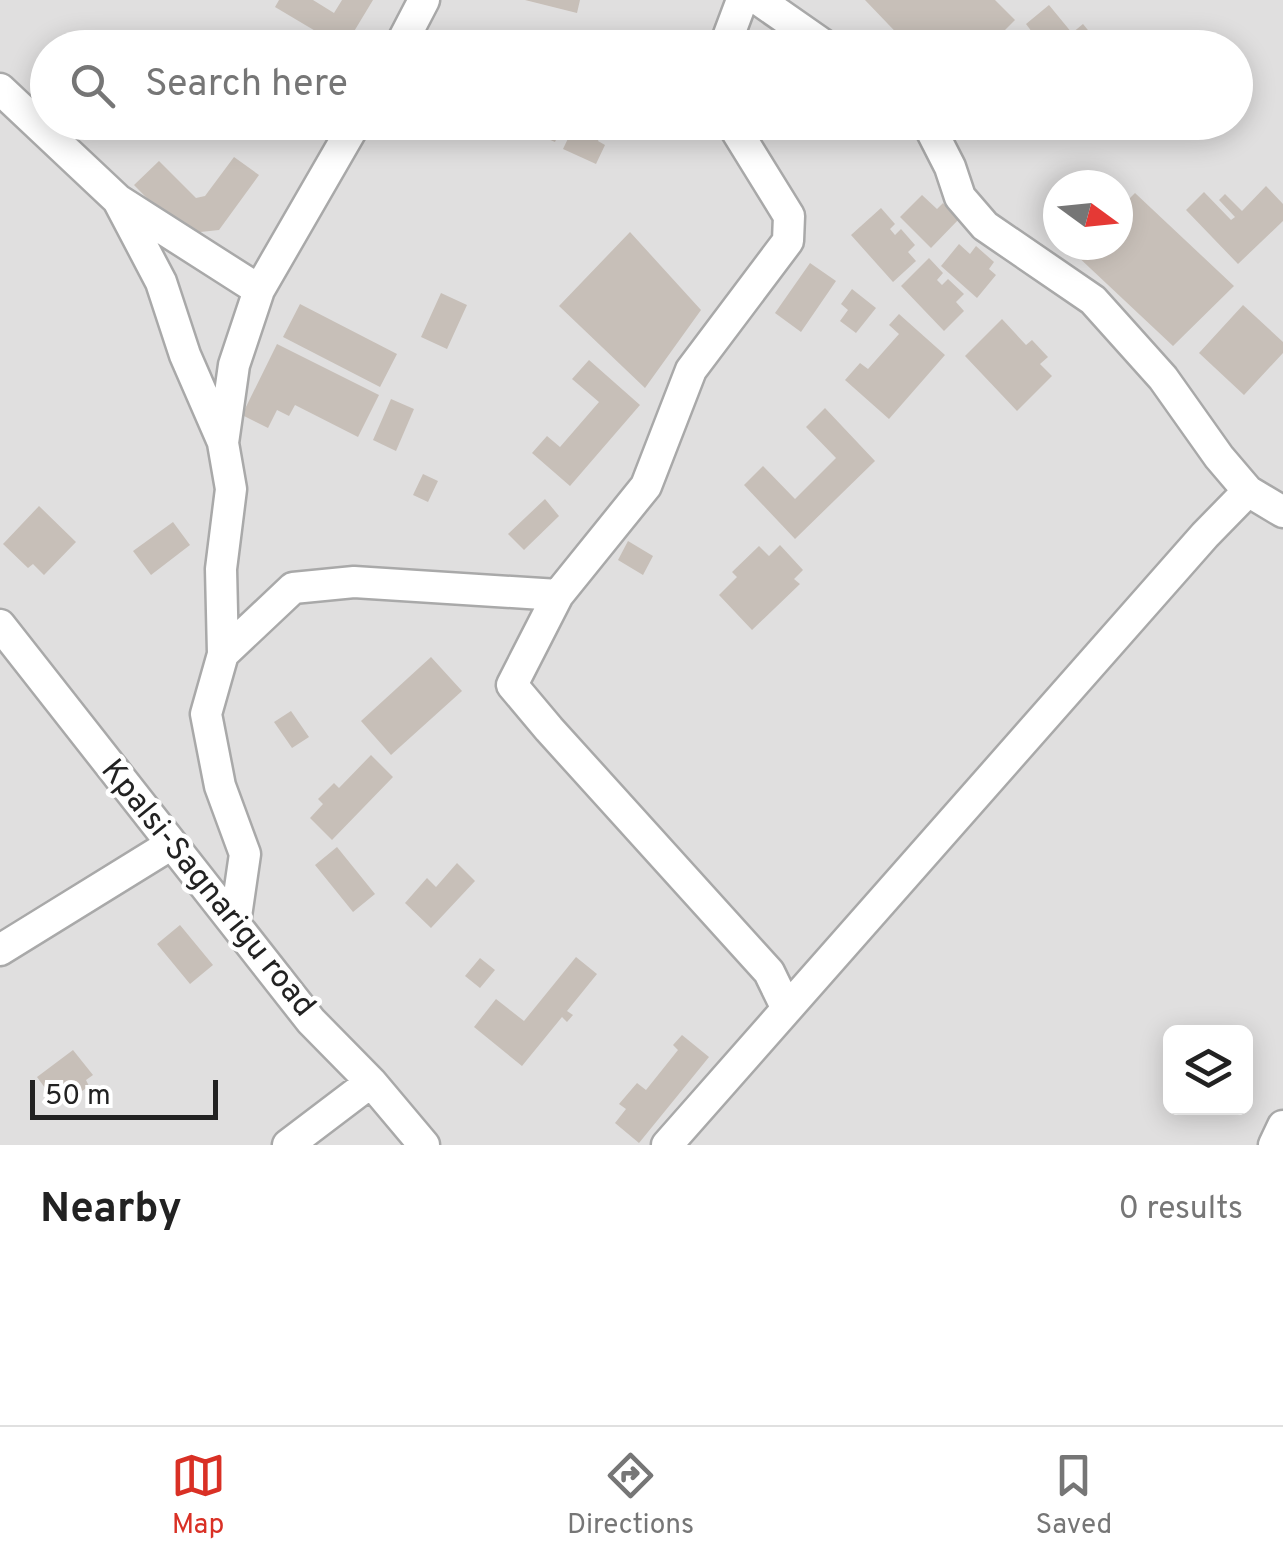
<!DOCTYPE html>
<html lang="en">
<head>
<meta charset="utf-8">
<style>
	:root { --surface:#fff; --page:#f6f6f6; --text:#222; --muted:#767676; --line:#e0e0e0; --accent:#d93025 }
	body { margin:0; font-family:Overpass,sans-serif; background:var(--page); color:var(--text) }
	.controls { position:absolute; right:30px; bottom:30px; display:grid; overflow:hidden; border-radius:15px; box-shadow:0 5px 25px #0003 }
	.controls button { width:90px; height:90px; display:grid; place-items:center; padding:0; border:0; border-bottom:2px solid var(--line); background:var(--surface); color:var(--text); font:50px sans-serif }
	.compass { position:absolute; left:1043px; top:170px; width:90px; height:90px; border-radius:50%; background:var(--surface); box-shadow:0 5px 25px #0003; rotate:105deg }
	.scale { position:absolute; left:30px; bottom:25px; width:188px; box-sizing:border-box; padding-left:10px; border:5px solid #222; border-top:0; font-size:28px; line-height:35px; white-space:nowrap; color:#222; -webkit-text-stroke:8px #fff; paint-order:stroke }
	.list { margin:0; padding:0; list-style:none }
	h2 { display:flex; justify-content:space-between; align-items:center; height:130px; margin:0; padding:0 40px; font-size:42px }
	h2 small { font-size:32px; font-weight:400; color:var(--muted) }
	.icon { flex:none; width:55px; height:55px; fill:none; stroke:currentColor; stroke-width:2; stroke-linecap:round; stroke-linejoin:round }
	.map { position:relative; flex:none; width:1283px; height:1145px; overflow:hidden }
	.search { position:absolute; background:var(--surface); box-shadow:0 5px 25px #0003; left:30px; right:30px; top:30px; height:110px; display:flex; align-items:center; gap:25px; box-sizing:border-box; padding:0 35px; border-radius:55px; color:var(--muted); font-size:38px }
	.sheet { height:280px; background:var(--surface) }
	nav { display:flex; justify-content:space-around; align-items:center; box-sizing:border-box; height:140px; border-top:2px solid var(--line); background:var(--surface); font-size:28px; color:var(--muted) }
	nav a { display:grid; justify-items:center; gap:5px }
	nav .on { color:var(--accent) }
	.map>svg:first-child { display:block }
	.residential { fill:#e0dfdf; fill-rule:evenodd }
	.building { fill:#c7bfb8 }
	.lines { fill:none; stroke-linecap:round; stroke-linejoin:round }
	.minor-casing { stroke:#a9a9a9; stroke-width:35 }
	.minor { stroke:#fff; stroke-width:30 }
	.labels { text-anchor:middle; dominant-baseline:central; stroke-width:9; stroke-linejoin:round; paint-order:stroke }
	.street-label { font-size:32px; fill:#222; stroke:#fff }
</style>
</head>
<body>
<div class="map">
<svg width="1283" height="1145" viewBox="0 0 1283 1145">
	<rect width="100%" height="100%" fill="#f2efe9"/>
	<!-- residential -->
	<path class="residential" d="M 0,0 L 1283,0 L 1283,1145 L 0,1145 ZM 48,48 L 1236,48 L 1236,122 L 48,122 ZM 1058,185 L 1118,185 L 1118,245 L 1058,245 ZM 1170,1032 L 1246,1032 L 1246,1108 L 1170,1108 Z"/>
	<!-- building -->
	<path class="building" d="M 279,0 L 313,0 L 334,13 L 342,0 L 373,0 L 344,48 L 275,7 Z
		M 525,0 L 580,0 L 577,13 Z
		M 865,0 L 995,0 L 1015,20 L 987,48 L 911,48 Z
		M 1049,5 L 1072,33 L 1083,24 L 1096,40 L 1087,48 L 1044,48 L 1026,24 Z
		M 520,122 L 564,122 L 555,142 L 519,126 Z
		M 576,122 L 606,122 L 598,141 L 605,145 L 596,164 L 563,149 Z
		M 234,157 L 259,175 L 219,230 L 182,234 L 134,185 L 159,161 L 196,198 L 205,196 Z
		M 1266,186 L 1283,204 L 1283,221 L 1238,264 L 1186,210 L 1204,192 L 1231,220 L 1235,217 L 1219,200 L 1225,194 L 1242,211 Z
		M 1135,193 L 1234,286 L 1173,346 L 1074,253 L 1082,245 L 1118,245 L 1118,210 Z
		M 922,195 L 937,209 L 943,203 L 959,219 L 931,248 L 900,217 Z
		M 881,208 L 895,224 L 890,229 L 895,235 L 901,229 L 915,245 L 908,252 L 916,261 L 893,282 L 851,235 Z
		M 630,232 L 701,310 L 645,388 L 559,306 Z
		M 959,244 L 970,254 L 976,246 L 994,262 L 989,269 L 996,275 L 977,298 L 941,266 Z
		M 929,258 L 943,273 L 937,280 L 942,285 L 948,279 L 964,294 L 956,302 L 964,311 L 944,331 L 901,286 Z
		M 810,263 L 836,281 L 801,332 L 775,313 Z
		M 852,289 L 876,308 L 856,333 L 840,321 L 848,310 L 841,304 Z
		M 441,293 L 467,305 L 447,349 L 421,337 Z
		M 300,304 L 397,354 L 380,387 L 283,337 Z
		M 1243,305 L 1283,342 L 1283,353 L 1244,395 L 1199,353 Z
		M 899,314 L 945,355 L 889,419 L 845,380 L 860,363 L 868,369 L 899,334 L 889,325 Z
		M 1002,319 L 1026,345 L 1032,340 L 1048,357 L 1040,364 L 1052,376 L 1017,411 L 965,356 Z
		M 277,344 L 379,395 L 358,437 L 295,405 L 289,416 L 277,410 L 268,428 L 242,415 Z
		M 589,360 L 640,405 L 570,486 L 532,453 L 547,436 L 560,447 L 599,402 L 572,379 Z
		M 391,399 L 414,409 L 396,451 L 373,440 Z
		M 825,408 L 875,461 L 795,539 L 744,485 L 763,466 L 795,499 L 836,458 L 806,427 Z
		M 423,474 L 438,481 L 428,502 L 413,495 Z
		M 545,499 L 559,516 L 524,550 L 508,534 Z
		M 39,506 L 76,542 L 44,575 L 33,564 L 28,568 L 3,544 Z
		M 173,522 L 190,545 L 151,575 L 133,551 Z
		M 628,541 L 653,556 L 643,575 L 618,560 Z
		M 780,545 L 803,570 L 794,579 L 800,584 L 752,630 L 719,595 L 737,577 L 732,572 L 759,546 L 769,556 Z
		M 431,657 L 462,691 L 391,755 L 361,721 Z
		M 291,711 L 309,737 L 292,748 L 274,722 Z
		M 371,755 L 393,777 L 332,840 L 310,818 L 323,804 L 318,799 L 334,783 L 339,788 Z
		M 337,847 L 375,894 L 353,912 L 315,865 Z
		M 457,863 L 475,881 L 431,928 L 405,903 L 427,878 L 436,887 Z
		M 180,925 L 213,965 L 190,984 L 157,944 Z
		M 576,957 L 597,974 L 567,1011 L 573,1015 L 567,1022 L 562,1017 L 522,1066 L 474,1027 L 496,999 L 524,1021 Z
		M 480,958 L 495,970 L 480,988 L 465,976 Z
		M 682,1035 L 709,1057 L 639,1143 L 615,1123 L 626,1109 L 619,1104 L 637,1083 L 646,1090 L 678,1050 L 673,1045 Z
		M 73,1050 L 93,1075 L 86,1080 L 89,1086 L 82,1091 L 79,1086 L 71,1092 L 76,1099 L 69,1104 L 64,1097 L 56,1103 L 37,1077 Z"/>
	<g class="lines">
		<!-- minor casing -->
		<g class="minor-casing">
			<path id="minor" d="M 759,0 L 828,48
				M 399,48 L 424,0
				M 724,48 L 742,0
				M 0,89 L 118,200 L 259,290
				M 731,122 L 789,216 L 788,241 L 691,370 L 646,486 L 558,595 L 512,685 L 549,729 L 769,972 L 787,1009
				M 119,202 L 161,282 L 185,355 L 222,440
				M 1248,491 L 1283,512
				M 0,625 L 311,1021 L 371,1082 L 424,1145
				M 223,654 L 293,588 L 354,582 L 558,595
				M 235,923 L 245,854 L 220,786 L 206,714 L 223,654 L 221,569 L 231,489 L 223,443 L 234,365 L 259,290 L 356,122
				M 0,950 L 170,845
				M 288,1145 L 371,1082
				M 667,1145 L 1205,535 L 1248,491 L 1219,457 L 1163,378 L 1093,300 L 985,226 L 960,197 L 950,167 L 927,122
				M 1274,1145 L 1283,1126"/>
		</g>
		<!-- minor -->
		<use href="#minor" class="minor"/>
	</g>
	<g class="labels">
		<!-- street labels -->
		<g class="street-label">
			<text transform="translate(207 889) rotate(51)">Kpalsi-Sagnarigu road</text>
		</g>
	</g>
</svg>
<div class="controls">
<button><svg class="icon" aria-label="layers" viewBox="0 0 24 24"><path d="M12 4l9 5-9 5-9-5zM3 14l9 5 9-5"/></svg></button>
</div>
<svg class="compass" viewBox="-18 -18 36 36"><path d="M0-13l5 13h-10z" fill="#e53935"/><path d="M0 13l5-13h-10z" fill="#767676"/></svg>
<div class="scale">50 m</div>
<div class="search"><svg class="icon" aria-label="search" viewBox="0 0 24 24"><circle cx="10" cy="10" r="6"/><path d="M15 15l6 6"/></svg>Search here</div>
</div>
<section class="sheet">
<h2>Nearby<small>0 results</small></h2>
<ul class="list">
</ul>
</section>
<nav>
<a class="on"><svg class="icon" aria-label="map" viewBox="0 0 24 24"><path d="M3 6l6-2 6 2 6-2v14l-6 2-6-2-6 2zM9 4v14M15 6v14"/></svg>Map</a>
<a><svg class="icon" aria-label="directions" viewBox="0 0 24 24"><path d="M12 3l9 9-9 9-9-9zM9 14v-3h6M13 9l2 2-2 2"/></svg>Directions</a>
<a><svg class="icon" aria-label="saved" viewBox="0 0 24 24"><path d="M7 4h10v16l-5-4-5 4z"/></svg>Saved</a>
</nav>
</body>
</html>
